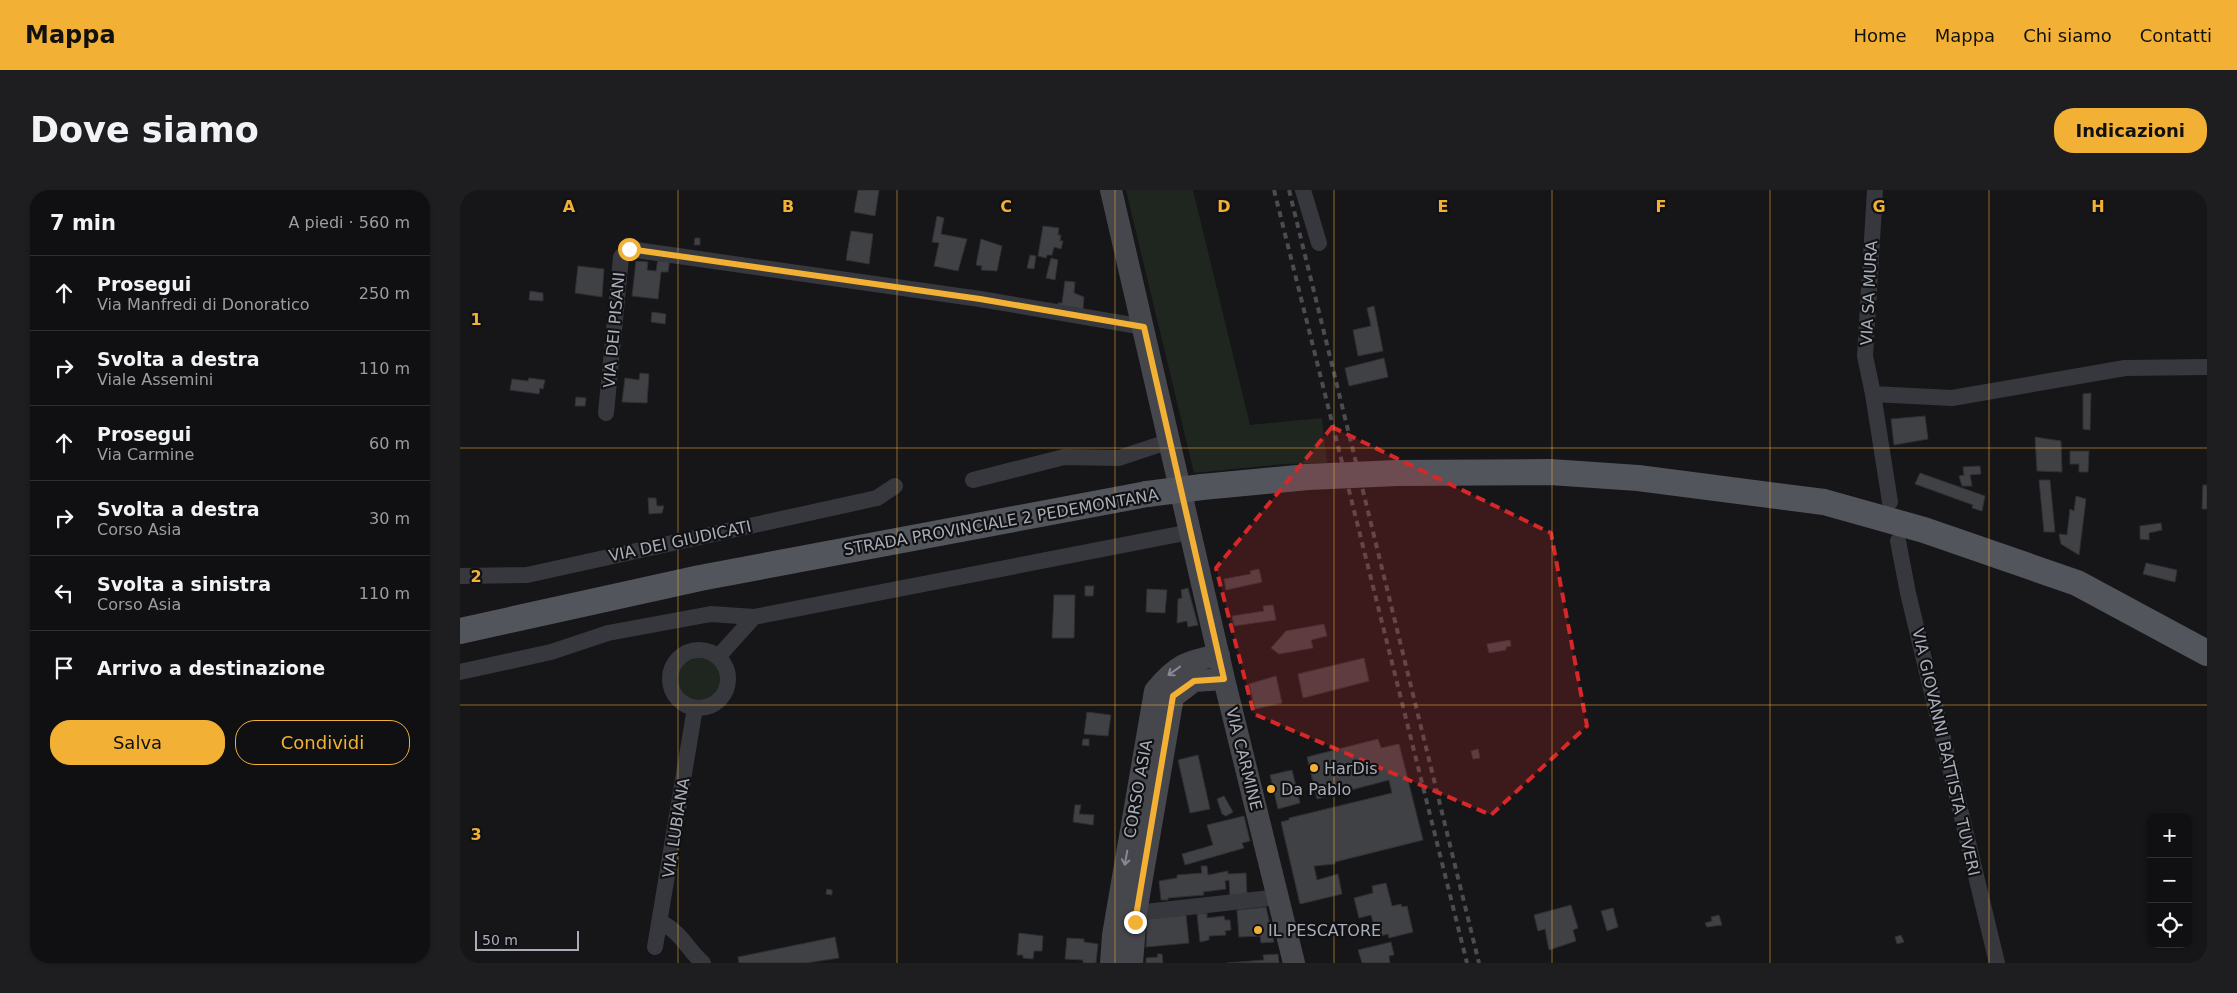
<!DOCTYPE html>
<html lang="it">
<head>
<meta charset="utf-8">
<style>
	:root { --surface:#101012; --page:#1e1e20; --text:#f1f3f6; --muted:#9c9d9f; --line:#303032; --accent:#f2b134 }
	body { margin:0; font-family:"DejaVu Sans",sans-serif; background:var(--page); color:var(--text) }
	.controls { position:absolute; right:15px; bottom:15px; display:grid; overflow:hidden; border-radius:10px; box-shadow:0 1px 4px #0004 }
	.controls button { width:45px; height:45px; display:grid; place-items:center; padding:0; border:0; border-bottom:1px solid var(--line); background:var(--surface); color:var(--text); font:25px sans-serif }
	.scale { position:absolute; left:15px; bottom:12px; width:104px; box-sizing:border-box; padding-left:5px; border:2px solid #a8adb8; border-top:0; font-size:14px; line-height:18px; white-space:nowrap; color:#a8adb8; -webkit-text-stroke:4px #111113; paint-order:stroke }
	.stop { position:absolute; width:15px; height:15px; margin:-11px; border:4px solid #f2b134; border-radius:50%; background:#fff }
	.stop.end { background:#f2b134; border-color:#fff; box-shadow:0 1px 5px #0008 }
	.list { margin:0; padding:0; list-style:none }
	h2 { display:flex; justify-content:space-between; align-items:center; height:65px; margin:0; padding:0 20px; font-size:21px }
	h2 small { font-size:16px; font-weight:400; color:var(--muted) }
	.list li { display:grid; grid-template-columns:32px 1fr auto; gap:15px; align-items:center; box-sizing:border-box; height:75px; padding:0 20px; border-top:1px solid var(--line) }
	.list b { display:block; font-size:19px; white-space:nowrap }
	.list p { margin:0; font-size:16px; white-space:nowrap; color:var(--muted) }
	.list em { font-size:16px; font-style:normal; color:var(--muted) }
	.actions { display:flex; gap:10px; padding:15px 20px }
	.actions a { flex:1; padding:11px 0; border:1px solid var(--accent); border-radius:20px; text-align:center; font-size:18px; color:var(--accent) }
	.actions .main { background:var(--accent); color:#111 }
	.icon { flex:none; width:28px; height:28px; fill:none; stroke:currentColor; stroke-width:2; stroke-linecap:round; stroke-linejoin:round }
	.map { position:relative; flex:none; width:1747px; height:773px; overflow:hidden; border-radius:20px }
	header { display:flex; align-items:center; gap:30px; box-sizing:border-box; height:70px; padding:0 25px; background:var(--accent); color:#111 }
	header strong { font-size:24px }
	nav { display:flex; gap:28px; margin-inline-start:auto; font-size:18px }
	.intro { display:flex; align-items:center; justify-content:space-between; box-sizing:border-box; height:120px; padding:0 30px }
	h1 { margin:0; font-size:35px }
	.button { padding:12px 22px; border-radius:20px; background:var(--accent); color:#111; font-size:18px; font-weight:700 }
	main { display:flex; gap:30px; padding:0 30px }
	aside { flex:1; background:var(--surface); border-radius:20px; box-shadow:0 1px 4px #0004 }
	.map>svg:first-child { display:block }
	.green { fill:#1e261f }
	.building { fill:#404145; stroke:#303034 }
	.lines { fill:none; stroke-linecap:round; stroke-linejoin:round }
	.street { stroke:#37383d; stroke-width:16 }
	.secondary { stroke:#45474d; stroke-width:22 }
	.primary { stroke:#53555c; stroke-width:26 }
	.rail { stroke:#4a4c52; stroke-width:4; stroke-dasharray:6 5; stroke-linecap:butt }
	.primary-bridge { stroke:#53555c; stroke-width:26 }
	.oneway { stroke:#858993 }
	.route { stroke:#f2b134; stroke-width:6 }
	.marked { fill:#d62828; fill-opacity:0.2; stroke:#d62828; stroke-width:4; stroke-dasharray:10 6; stroke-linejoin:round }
	.grid { fill:none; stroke:#f2b134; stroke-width:1; stroke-opacity:0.55 }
	.poi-dot { fill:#f2b134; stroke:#111113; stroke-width:2 }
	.labels { text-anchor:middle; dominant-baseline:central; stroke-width:4.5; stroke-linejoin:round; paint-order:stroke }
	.street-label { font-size:16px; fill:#a8adb8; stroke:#111113 }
	.poi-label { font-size:16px; fill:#a8adb8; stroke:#111113; text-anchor:start }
	.grid-label { font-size:16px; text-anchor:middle; font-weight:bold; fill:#f2b134; stroke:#111113; stroke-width:4.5; stroke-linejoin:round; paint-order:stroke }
</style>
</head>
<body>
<header>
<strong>Mappa</strong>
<nav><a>Home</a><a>Mappa</a><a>Chi siamo</a><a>Contatti</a></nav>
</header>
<div class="intro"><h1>Dove siamo</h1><a class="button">Indicazioni</a></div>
<main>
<aside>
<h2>7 min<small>A piedi · 560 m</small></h2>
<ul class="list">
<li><svg class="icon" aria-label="ahead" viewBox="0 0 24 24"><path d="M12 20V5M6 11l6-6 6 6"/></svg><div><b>Prosegui</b><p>Via Manfredi di Donoratico</p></div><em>250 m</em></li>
<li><svg class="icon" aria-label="right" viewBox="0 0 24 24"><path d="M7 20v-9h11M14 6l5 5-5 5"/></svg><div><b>Svolta a destra</b><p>Viale Assemini</p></div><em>110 m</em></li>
<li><svg class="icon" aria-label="ahead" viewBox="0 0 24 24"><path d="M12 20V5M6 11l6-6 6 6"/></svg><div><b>Prosegui</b><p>Via Carmine</p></div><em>60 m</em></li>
<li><svg class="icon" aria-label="right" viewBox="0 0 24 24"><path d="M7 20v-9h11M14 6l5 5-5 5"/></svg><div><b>Svolta a destra</b><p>Corso Asia</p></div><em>30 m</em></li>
<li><svg class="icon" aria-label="left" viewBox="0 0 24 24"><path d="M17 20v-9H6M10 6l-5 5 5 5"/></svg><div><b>Svolta a sinistra</b><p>Corso Asia</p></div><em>110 m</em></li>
<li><svg class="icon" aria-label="arrive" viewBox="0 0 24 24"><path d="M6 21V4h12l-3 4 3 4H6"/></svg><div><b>Arrivo a destinazione</b></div></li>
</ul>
<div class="actions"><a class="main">Salva</a><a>Condividi</a></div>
</aside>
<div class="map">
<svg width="1747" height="773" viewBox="0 0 1747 773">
	<rect width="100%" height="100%" fill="#161618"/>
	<!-- green -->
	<path class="green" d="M 666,0 L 733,0 L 790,235 L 862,228 L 867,273 L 824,274 L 734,283 Z
		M217 490a22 22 0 1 1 44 0a22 22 0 1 1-44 0Z"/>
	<!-- building -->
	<path class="building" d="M 398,0 L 419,0 L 415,26 L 394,22 Z
		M 477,26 L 484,28 L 481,44 L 507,49 L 498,81 L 474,76 L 479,53 L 472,52 Z
		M 583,36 L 599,38 L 598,45 L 601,45 L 600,51 L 603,51 L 601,59 L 594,57 L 592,65 L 587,65 L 586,68 L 578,66 Z
		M 391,41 L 413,44 L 409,74 L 386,70 Z
		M 235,48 L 240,48 L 240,55 L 234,55 Z
		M 521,49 L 542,56 L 537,81 L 521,80 L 522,76 L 516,75 Z
		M 570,65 L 576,66 L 574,79 L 567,78 Z
		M 198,68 L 210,69 L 208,82 L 201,82 L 198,109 L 172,106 L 176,71 L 188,72 L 187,80 L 196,81 Z
		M 591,68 L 598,70 L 595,90 L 586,88 Z
		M 118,76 L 144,79 L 142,107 L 115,103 Z
		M 605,91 L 615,92 L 614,103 L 624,107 L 623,119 L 598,116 L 598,113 L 602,113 Z
		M 70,101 L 83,103 L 83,111 L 69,110 Z
		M 914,116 L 923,161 L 898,166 L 893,140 L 911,136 L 907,118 Z
		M 192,122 L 206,124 L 205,134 L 191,132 Z
		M 924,168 L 928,187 L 889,196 L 885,178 Z
		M 180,183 L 189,184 L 187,213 L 162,212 L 165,188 L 179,190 Z
		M 69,188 L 85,190 L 83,199 L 80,198 L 79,204 L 50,200 L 52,189 L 68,191 Z
		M 1631,203 L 1630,240 L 1623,239 L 1623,204 Z
		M 116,207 L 126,208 L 125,216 L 115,216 Z
		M 1465,226 L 1468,249 L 1434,255 L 1431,229 Z
		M 1575,247 L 1601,251 L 1602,282 L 1577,281 Z
		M 1610,261 L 1629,261 L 1628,282 L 1619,282 L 1619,274 L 1610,274 Z
		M 1520,276 L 1521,284 L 1510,285 L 1512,296 L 1502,296 L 1499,286 L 1504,285 L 1503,277 Z
		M 1460,283 L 1525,306 L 1522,321 L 1512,318 L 1513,315 L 1455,294 Z
		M 1579,290 L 1590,290 L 1595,342 L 1584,342 Z
		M 1743,295 L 1747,295 L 1747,319 L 1742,319 Z
		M 1616,306 L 1626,309 L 1619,365 L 1601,354 L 1599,344 L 1607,345 L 1610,319 L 1614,321 Z
		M 188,308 L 196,308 L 197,316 L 204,316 L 202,323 L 189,324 Z
		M 1701,333 L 1702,340 L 1689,343 L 1689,350 L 1680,349 L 1680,336 Z
		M 1686,373 L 1717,380 L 1715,392 L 1683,384 Z
		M 799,379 L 802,392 L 766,400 L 764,389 L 791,384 L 790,381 Z
		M 625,396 L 634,396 L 633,406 L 625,406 Z
		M 728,398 L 738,435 L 728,437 L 727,431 L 717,433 L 718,409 L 722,408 L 721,400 Z
		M 687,399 L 707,400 L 705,423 L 686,422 Z
		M 594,405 L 615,405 L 614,448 L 592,448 Z
		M 813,415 L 816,430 L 774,436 L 772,426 L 804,421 L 803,416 Z
		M 864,434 L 867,446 L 851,450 L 853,458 L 819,464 L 811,458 L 826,441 Z
		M 1050,450 L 1051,456 L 1046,457 L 1046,460 L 1029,463 L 1027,454 Z
		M 904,468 L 909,491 L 843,508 L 838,484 Z
		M 816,486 L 822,513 L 795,519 L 789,494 Z
		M 627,522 L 651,525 L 648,546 L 624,544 Z
		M 623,549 L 629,549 L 629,556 L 622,555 Z
		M 918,549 L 921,558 L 939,554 L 963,650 L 875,672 L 875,674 L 854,676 L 857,690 L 878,684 L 882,704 L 840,714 L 821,632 L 829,630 L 829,628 L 932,603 L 929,590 L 857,609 L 847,567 Z
		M 1018,559 L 1020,568 L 1013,569 L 1011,561 Z
		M 738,565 L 750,619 L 730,623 L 718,570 Z
		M 832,580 L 840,613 L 818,619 L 810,585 Z
		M 764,606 L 773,622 L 766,626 L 762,624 L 757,609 Z
		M 615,615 L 621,615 L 619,624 L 634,625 L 633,635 L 613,632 Z
		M 784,626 L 790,651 L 782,653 L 784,658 L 725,675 L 722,664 L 753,655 L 747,635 Z
		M 741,676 L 747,676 L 748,685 L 768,681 L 768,684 L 786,683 L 787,705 L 770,706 L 769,690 L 765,691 L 766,699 L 743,702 L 744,705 L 708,708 L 708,710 L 701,710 L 699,691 L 717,688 L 717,685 L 742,683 Z
		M 926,693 L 932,716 L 941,714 L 942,717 L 947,716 L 953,742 L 929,748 L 928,744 L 917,747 L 911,725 L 899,728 L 894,708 L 913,703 L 912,696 Z
		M 367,699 L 372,700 L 372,705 L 366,704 Z
		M 1111,715 L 1118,738 L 1113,740 L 1116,751 L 1089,760 L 1085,739 L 1078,741 L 1074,725 Z
		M 806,717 L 814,752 L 801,753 L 800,746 L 779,747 L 777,720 Z
		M 1153,718 L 1158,737 L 1147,741 L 1141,721 Z
		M 747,723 L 747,728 L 764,726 L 765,730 L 770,730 L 771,740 L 765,741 L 766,745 L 749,746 L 749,750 L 740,752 L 737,724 Z
		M 726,725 L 729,753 L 686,757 L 687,729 Z
		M 1259,725 L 1262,735 L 1247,737 L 1245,733 L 1252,731 L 1251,727 Z
		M 559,743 L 583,746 L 582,761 L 574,761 L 573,769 L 563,768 L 563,765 L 557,765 Z
		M 1441,745 L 1444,752 L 1437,754 L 1435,747 Z
		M 375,747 L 379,768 L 346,773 L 279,773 L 278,767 Z
		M 607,748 L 624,749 L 624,752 L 638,754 L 636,773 L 623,773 L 623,770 L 605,769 Z
		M 931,752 L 934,765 L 929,766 L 930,773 L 902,773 L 898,760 Z
		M 697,764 L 702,764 L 703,773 L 686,773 L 686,768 L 698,767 Z
		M 818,764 L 819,773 L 767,773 L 804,770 L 803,765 Z"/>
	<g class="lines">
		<!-- street -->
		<path class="street" d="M 843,0 L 859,53
			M 1413,204 L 1405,166 L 1415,0
			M 146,223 L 161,67 L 169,59 L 520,109 L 684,137
			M 513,290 L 604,267 L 659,268 L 710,251
			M 1430,312 L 1413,204 L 1492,208 L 1665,178 L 1747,177
			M 1438,351 L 1448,403 L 1537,773
			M 0,386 L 67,385 L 417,308 L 435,296
			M210 489a29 29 0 1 1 58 0a29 29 0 1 1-58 0Z
			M 258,467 L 294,427 L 730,342
			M 0,482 L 91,462 L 148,443 L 251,424 L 294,427
			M 676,723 L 818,707
			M 201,732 C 224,745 225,757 243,773
			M 195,757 L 235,518"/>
		<!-- secondary -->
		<path class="secondary" d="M 651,0 L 764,489 L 834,773
			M 651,773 L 653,745 L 695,501 C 716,475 727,471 759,465
			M 672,773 L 676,723 L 713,507 L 734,491 L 764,489"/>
		<!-- primary -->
		<path class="primary" d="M 937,283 L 1090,282 L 1178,288 L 1364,312 L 1464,340 L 1617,393 L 1747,463
			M 742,297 L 848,287
			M 0,441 L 240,388 L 687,304"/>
		<!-- rail -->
		<path class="rail" d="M 814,0 L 1007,773
			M 829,0 L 1019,773"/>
		<!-- primary-bridge -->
		<path class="primary-bridge" d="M 848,287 L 937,283
			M 687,304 L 742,297"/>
	</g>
	<!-- one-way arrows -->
	<defs><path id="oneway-shaft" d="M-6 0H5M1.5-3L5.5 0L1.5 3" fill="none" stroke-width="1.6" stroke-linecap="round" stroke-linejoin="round" transform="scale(1.25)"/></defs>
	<g class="oneway">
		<use href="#oneway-shaft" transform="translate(714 481) rotate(144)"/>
		<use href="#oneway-shaft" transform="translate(666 668) rotate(100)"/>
	</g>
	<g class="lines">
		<!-- route -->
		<path class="route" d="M 169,59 L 520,109 L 684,137 L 764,489 L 734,491 L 713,506 L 675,732"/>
	</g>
	<!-- marked area -->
	<path class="marked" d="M 872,237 L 1091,343 L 1127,536 L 1031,625 L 794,524 L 756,378 Z"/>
	<!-- grid -->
	<path class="grid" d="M 218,0 L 218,773M 437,0 L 437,773M 655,0 L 655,773M 874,0 L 874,773M 1092,0 L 1092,773M 1310,0 L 1310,773M 1529,0 L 1529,773M 0,258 L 1747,258M 0,515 L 1747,515"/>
	<!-- markers -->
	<g class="poi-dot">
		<circle cx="854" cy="578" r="5"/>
		<circle cx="811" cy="599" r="5"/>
		<circle cx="798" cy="740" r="5"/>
	</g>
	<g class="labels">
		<!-- street labels -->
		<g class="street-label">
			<text transform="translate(1409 103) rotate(-87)">VIA SA MURA</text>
			<text transform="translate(154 140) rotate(-85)">VIA DEI PISANI</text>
			<text transform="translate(541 332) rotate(-10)">STRADA PROVINCIALE 2 PEDEMONTANA</text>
			<text transform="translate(220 351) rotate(-12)">VIA DEI GIUDICATI</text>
			<text transform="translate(1486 562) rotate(77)">VIA GIOVANNI BATTISTA TUVERI</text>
			<text transform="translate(784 569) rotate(76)">VIA CARMINE</text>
			<text transform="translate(678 599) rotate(-80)">CORSO ASIA</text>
			<text transform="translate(216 638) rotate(-81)">VIA LUBIANA</text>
		</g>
		<!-- poi labels -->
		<g class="poi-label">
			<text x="864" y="578">HarDis</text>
			<text x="821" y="599">Da Pablo</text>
			<text x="808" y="740">IL PESCATORE</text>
		</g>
	</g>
	<g class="grid-label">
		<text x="109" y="22">A</text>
		<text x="328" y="22">B</text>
		<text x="546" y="22">C</text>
		<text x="764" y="22">D</text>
		<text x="983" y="22">E</text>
		<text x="1201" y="22">F</text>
		<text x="1419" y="22">G</text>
		<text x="1638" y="22">H</text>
		<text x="16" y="135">1</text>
		<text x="16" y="392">2</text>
		<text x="16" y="650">3</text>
	</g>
</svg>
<div class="controls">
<button>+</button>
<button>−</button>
<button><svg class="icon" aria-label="locate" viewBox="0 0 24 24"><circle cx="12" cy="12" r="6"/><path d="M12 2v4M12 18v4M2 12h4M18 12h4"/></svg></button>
</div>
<div class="scale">50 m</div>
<div class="stop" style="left:169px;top:59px"></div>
<div class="stop end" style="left:675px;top:732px"></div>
</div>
</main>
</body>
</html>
